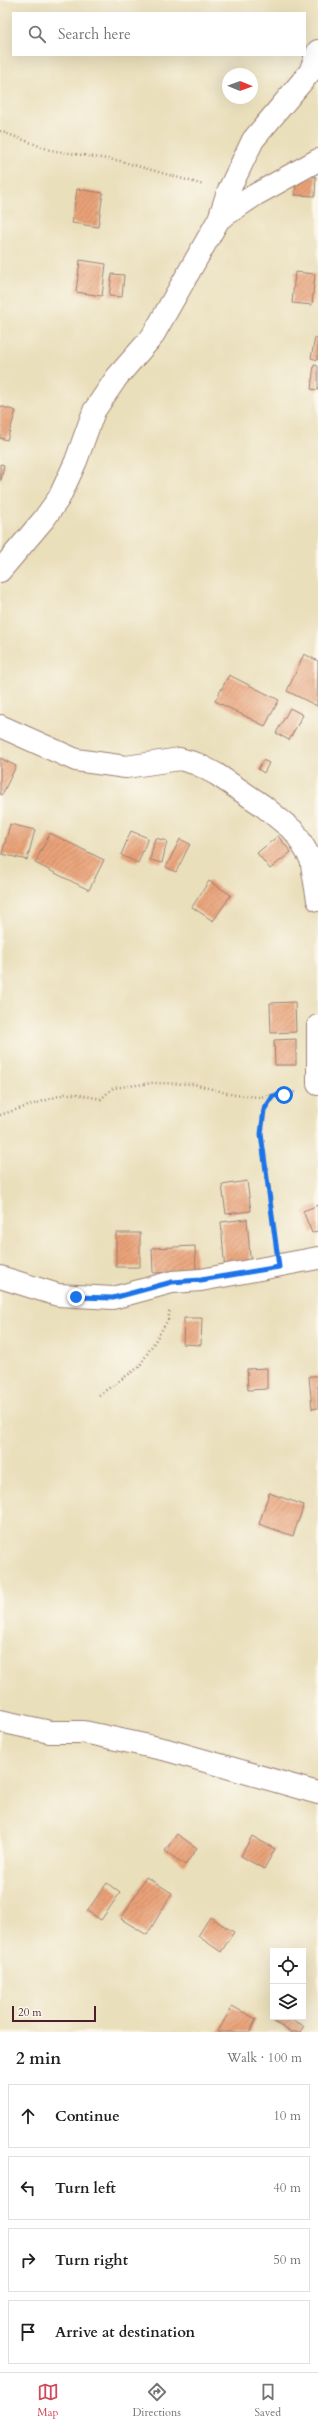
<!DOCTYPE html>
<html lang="en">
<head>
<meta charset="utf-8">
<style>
	:root { --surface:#fff; --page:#f6f6f6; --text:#202124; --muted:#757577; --line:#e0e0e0; --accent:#d1495b }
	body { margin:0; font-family:Cardo,serif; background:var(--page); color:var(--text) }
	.controls { position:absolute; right:12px; bottom:12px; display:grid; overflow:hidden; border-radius:0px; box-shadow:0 4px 16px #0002 }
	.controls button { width:36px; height:36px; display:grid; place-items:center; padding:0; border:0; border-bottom:1px solid var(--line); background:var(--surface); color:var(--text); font:20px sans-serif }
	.compass { position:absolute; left:222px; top:68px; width:36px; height:36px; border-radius:50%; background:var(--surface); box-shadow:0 4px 16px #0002; rotate:91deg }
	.scale { position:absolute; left:12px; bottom:10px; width:84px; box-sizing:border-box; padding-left:4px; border:2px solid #4a1f2b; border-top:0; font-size:11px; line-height:14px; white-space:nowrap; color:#4a1f2b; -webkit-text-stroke:3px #fbf7ec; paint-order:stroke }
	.stop { position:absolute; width:12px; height:12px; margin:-9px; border:3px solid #1a73e8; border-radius:50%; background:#fff }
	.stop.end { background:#1a73e8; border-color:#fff; box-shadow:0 1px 4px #0008 }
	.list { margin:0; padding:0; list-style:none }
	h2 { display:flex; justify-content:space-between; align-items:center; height:52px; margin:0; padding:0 16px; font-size:17px }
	h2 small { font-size:13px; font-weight:400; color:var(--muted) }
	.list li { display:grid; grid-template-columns:26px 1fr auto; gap:12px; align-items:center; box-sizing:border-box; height:64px; margin:0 8px 8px; padding:0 8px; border:1px solid var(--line); border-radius:0px }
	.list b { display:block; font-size:15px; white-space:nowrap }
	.list em { font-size:13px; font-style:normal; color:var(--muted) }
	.icon { flex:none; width:22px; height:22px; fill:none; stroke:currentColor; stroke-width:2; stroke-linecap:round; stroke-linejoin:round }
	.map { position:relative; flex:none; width:318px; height:2032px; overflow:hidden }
	.search { position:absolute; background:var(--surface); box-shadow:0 4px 16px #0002; left:12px; right:12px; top:12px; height:44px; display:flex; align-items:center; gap:10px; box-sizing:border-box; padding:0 14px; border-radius:0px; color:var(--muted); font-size:15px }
	.sheet { height:340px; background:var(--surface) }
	nav { display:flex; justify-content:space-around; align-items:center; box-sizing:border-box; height:56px; border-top:1px solid var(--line); background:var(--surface); font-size:11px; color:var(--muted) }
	nav a { display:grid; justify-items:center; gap:2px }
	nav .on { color:var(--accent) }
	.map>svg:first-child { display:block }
	.building { fill:url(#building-hatch) }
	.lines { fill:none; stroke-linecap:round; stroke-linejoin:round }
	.street-casing { stroke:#9a7f73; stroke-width:24 }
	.path { stroke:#9a7f73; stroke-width:2.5; stroke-dasharray:1 3; stroke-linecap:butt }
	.street { stroke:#fff; stroke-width:22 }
	.route { stroke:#1a73e8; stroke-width:5 }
</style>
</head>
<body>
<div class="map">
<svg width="318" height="2032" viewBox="0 0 318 2032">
	<defs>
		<pattern id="building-hatch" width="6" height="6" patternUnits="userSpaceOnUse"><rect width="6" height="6" fill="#e9a177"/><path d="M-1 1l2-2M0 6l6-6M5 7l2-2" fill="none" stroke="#bf8362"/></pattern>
	</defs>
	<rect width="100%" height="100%" fill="#fbf7ec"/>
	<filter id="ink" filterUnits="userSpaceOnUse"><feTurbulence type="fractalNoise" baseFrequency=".025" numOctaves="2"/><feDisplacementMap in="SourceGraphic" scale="8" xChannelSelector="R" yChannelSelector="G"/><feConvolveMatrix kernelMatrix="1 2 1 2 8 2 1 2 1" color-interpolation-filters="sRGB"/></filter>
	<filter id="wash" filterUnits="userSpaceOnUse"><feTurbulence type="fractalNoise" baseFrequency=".012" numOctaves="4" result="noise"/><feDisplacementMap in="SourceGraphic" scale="16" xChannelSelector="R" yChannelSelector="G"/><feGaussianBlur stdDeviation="0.9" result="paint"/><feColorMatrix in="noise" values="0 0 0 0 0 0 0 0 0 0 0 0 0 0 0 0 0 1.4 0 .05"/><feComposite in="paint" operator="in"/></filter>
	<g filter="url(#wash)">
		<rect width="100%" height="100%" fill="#eadfbb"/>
		<g id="blocks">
			<!-- building -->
			<path class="building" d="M 297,175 L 316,177 L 315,196 L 295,195 Z
				M 77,189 L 103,193 L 98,227 L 72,223 Z
				M 80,260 L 106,264 L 102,296 L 76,292 Z
				M 295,272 L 315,274 L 312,305 L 292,303 Z
				M 112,274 L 124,275 L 122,297 L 109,296 Z
				M 315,338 L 318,339 L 318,360 L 311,358 Z
				M 314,365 L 318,366 L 318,390 L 311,389 Z
				M 0,406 L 16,411 L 7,440 L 0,438 Z
				M 0,464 L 4,465 L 1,480 L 0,480 Z
				M 304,654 L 318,661 L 317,706 L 287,691 Z
				M 229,675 L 279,700 L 265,726 L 215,701 Z
				M 290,708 L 303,715 L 289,740 L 276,733 Z
				M 0,758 L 16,766 L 2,795 L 0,794 Z
				M 263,760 L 269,763 L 264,773 L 258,769 Z
				M 10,824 L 35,830 L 27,860 L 2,854 Z
				M 131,831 L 148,838 L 138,863 L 121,855 Z
				M 50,833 L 104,860 L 89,890 L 35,863 Z
				M 278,836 L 291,852 L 270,869 L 257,853 Z
				M 155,838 L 167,841 L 162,863 L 150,860 Z
				M 180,839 L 190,844 L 176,872 L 166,867 Z
				M 209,881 L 231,895 L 213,921 L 192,907 Z
				M 295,1002 L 296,1032 L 271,1033 L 270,1003 Z
				M 296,1039 L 296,1065 L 275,1065 L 274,1040 Z
				M 247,1181 L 251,1211 L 226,1214 L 222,1185 Z
				M 318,1205 L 318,1231 L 312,1233 L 303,1211 Z
				M 247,1219 L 251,1269 L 225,1272 L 221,1222 Z
				M 116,1233 L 140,1233 L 140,1267 L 116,1267 Z
				M 195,1246 L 196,1271 L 153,1273 L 152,1248 Z
				M 184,1318 L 202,1318 L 201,1345 L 183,1344 Z
				M 267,1368 L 267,1389 L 248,1390 L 247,1369 Z
				M 309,1376 L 318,1376 L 318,1408 L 312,1409 Z
				M 269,1493 L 304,1505 L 293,1536 L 259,1524 Z
				M 177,1834 L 197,1848 L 185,1865 L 165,1851 Z
				M 252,1836 L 275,1849 L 264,1869 L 241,1856 Z
				M 146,1877 L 172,1893 L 147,1935 L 121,1919 Z
				M 107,1883 L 120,1893 L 101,1920 L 87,1911 Z
				M 210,1917 L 234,1932 L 221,1952 L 198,1936 Z
				M 232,2006 L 256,2019 L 250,2032 L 218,2032 Z
				M 277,2017 L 288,2017 L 304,2026 L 300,2032 L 291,2032 L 274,2022 Z"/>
		</g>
	</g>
	<g filter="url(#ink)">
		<use href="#blocks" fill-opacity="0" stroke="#9a7f73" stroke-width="1"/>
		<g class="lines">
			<!-- street casing -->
			<g class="street-casing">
				<path id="street" d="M 219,219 L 255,195 L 318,160
					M 0,571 L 44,519 L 59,498 L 76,461 L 94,411 L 117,377 L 152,337 L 219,219 L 228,192 L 253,140 L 310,72 L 318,51
					M 0,726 L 76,760 L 126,767 L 180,759 L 197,764 L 216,774 L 262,805 L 295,832 L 311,859 L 318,900
					M 318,1026 L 318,1084
					M 0,1277 L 58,1295 L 113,1298 L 172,1282 L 201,1280 L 318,1258
					M 0,1721 L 50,1732 L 84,1732 L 167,1750 L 318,1793"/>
			</g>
			<!-- path -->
			<path class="path" d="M 0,131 L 50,150 L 120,161 L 204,185
				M 273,1096 L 264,1110 L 261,1134 L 275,1239
				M 0,1115 L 65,1094 L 76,1094 L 101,1099 L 113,1088 L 152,1083 L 194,1084 L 234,1095 L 259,1097 L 295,1092
				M 99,1395 L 139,1367 L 168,1320 L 170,1309"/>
			<!-- street -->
			<use href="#street" class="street"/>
		</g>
	</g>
	<g class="lines" filter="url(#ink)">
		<!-- route -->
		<path class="route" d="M 76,1297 L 113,1298 L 172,1282 L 201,1280 L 279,1267 L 261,1134 L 264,1110 L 273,1096 L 284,1095"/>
	</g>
</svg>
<div class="controls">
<button><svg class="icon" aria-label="locate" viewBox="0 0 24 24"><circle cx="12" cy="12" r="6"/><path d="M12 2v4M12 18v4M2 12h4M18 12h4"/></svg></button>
<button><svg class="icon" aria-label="layers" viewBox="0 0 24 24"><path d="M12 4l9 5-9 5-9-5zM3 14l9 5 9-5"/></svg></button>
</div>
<svg class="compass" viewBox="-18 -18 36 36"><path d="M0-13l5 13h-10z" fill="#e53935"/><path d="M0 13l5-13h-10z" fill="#757577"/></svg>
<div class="scale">20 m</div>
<div class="stop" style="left:284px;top:1095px"></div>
<div class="stop end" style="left:76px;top:1297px"></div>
<div class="search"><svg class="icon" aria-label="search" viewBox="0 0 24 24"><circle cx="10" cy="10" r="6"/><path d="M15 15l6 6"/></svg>Search here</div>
</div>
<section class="sheet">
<h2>2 min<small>Walk · 100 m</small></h2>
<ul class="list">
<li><svg class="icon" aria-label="ahead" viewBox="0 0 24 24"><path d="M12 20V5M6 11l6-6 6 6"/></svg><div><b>Continue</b></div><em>10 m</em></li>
<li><svg class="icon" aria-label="left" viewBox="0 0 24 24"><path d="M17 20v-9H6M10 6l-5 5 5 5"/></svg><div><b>Turn left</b></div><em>40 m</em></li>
<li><svg class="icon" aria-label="right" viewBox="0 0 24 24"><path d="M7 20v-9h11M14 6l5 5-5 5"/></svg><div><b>Turn right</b></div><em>50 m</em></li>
<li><svg class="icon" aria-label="arrive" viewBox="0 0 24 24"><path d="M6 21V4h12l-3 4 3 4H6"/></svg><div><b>Arrive at destination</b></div></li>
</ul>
</section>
<nav>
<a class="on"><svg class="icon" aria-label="map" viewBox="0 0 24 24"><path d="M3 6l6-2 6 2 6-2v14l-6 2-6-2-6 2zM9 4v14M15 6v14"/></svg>Map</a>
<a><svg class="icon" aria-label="directions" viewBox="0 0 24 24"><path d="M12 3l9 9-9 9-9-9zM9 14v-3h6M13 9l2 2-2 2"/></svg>Directions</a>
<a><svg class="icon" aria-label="saved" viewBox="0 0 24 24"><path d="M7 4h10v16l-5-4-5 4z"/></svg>Saved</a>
</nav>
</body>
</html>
